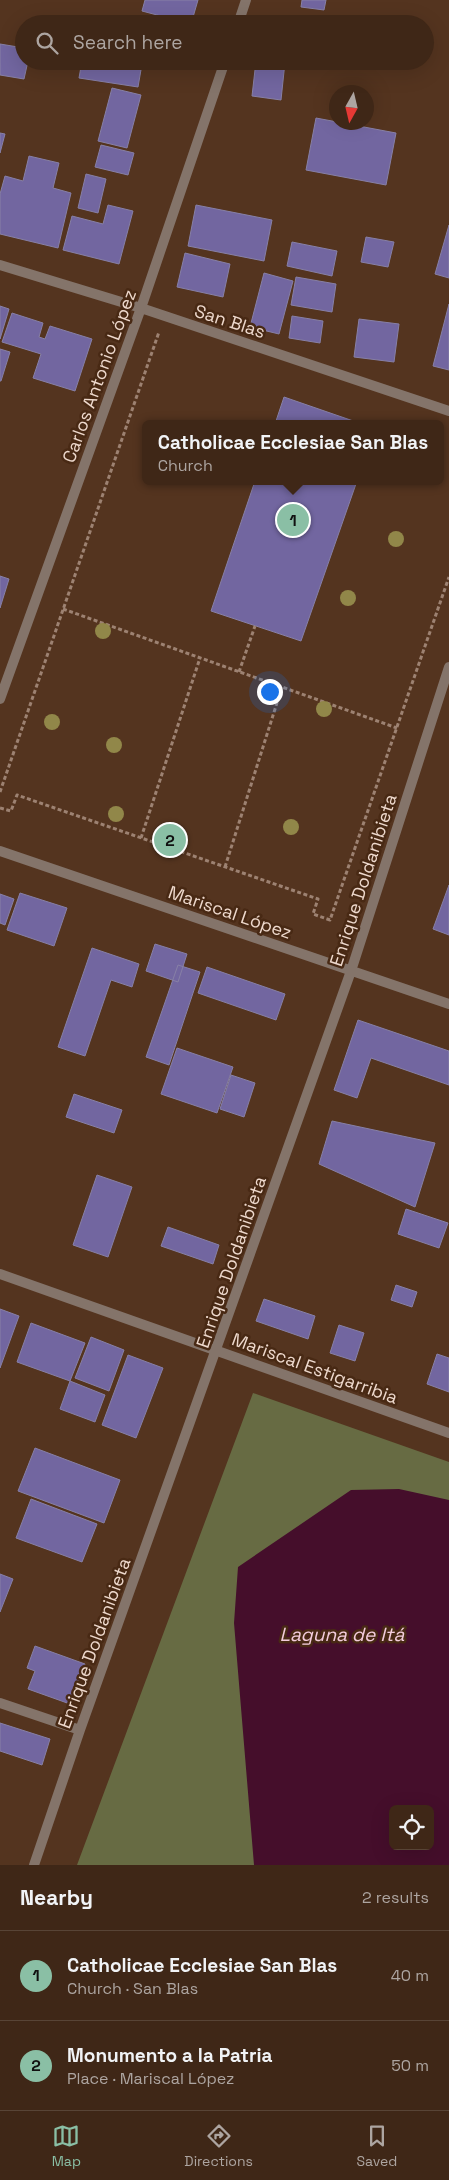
<!DOCTYPE html>
<html lang="en">
<head>
<meta charset="utf-8">
<style>
	:root { --surface:#3f2717; --page:#462f20; --text:#f1f3f6; --muted:#ada5a1; --line:#584436; --accent:#8abfa5 }
	body { margin:0; font-family:"Space Grotesk",sans-serif; background:var(--page); color:var(--text) }
	.controls { position:absolute; right:15px; bottom:15px; display:grid; overflow:hidden; border-radius:8px; box-shadow:0 5px 20px #0002 }
	.controls button { width:45px; height:45px; display:grid; place-items:center; padding:0; border:0; border-bottom:1px solid var(--line); background:var(--surface); color:var(--text); font:25px sans-serif }
	.compass { position:absolute; left:329px; top:85px; width:45px; height:45px; border-radius:50%; background:var(--surface); box-shadow:0 5px 20px #0002; rotate:188deg }
	.you { position:absolute; left:269px; top:691px; width:18px; height:18px; margin:-12px; border:4px solid #fff; border-radius:50%; background:#1a73e8; box-shadow:0 0 0 8px #1a73e833 }
	.badge { display:grid; place-items:center; width:32px; height:32px; border-radius:50%; background:var(--accent); color:#111; font-size:16px; font-weight:700 }
	.pin { position:absolute; translate:-50% -50%; border:2px solid #fff; box-shadow:0 1px 5px #0006 }
	.popup { position:absolute; left:142px; top:420px; width:302px; height:65px; box-sizing:border-box; display:grid; place-content:center; border-radius:8px; background:var(--surface); filter:drop-shadow(0 1px 4px #0005); font-size:16px; white-space:nowrap; color:var(--muted) }
	.popup b { font-size:19px; color:var(--text) }
	.popup::after { content:''; position:absolute; left:50%; top:100%; margin-left:-10px; border:10px solid transparent; border-top-color:var(--surface) }
	.list { margin:0; padding:0; list-style:none }
	h2 { display:flex; justify-content:space-between; align-items:center; height:65px; margin:0; padding:0 20px; font-size:21px }
	h2 small { font-size:16px; font-weight:400; color:var(--muted) }
	.list li { display:grid; grid-template-columns:32px 1fr auto; gap:15px; align-items:center; box-sizing:border-box; height:90px; padding:0 20px; border-top:1px solid var(--line) }
	.list b { display:block; font-size:19px; white-space:nowrap }
	.list p { margin:0; font-size:16px; white-space:nowrap; color:var(--muted) }
	.list em { font-size:16px; font-style:normal; color:var(--muted) }
	.icon { flex:none; width:28px; height:28px; fill:none; stroke:currentColor; stroke-width:2; stroke-linecap:round; stroke-linejoin:round }
	.map { position:relative; flex:none; width:449px; height:1865px; overflow:hidden }
	.search { position:absolute; background:var(--surface); box-shadow:0 5px 20px #0002; left:15px; right:15px; top:15px; height:55px; display:flex; align-items:center; gap:12px; box-sizing:border-box; padding:0 18px; border-radius:28px; color:var(--muted); font-size:19px }
	.sheet { height:245px; background:var(--surface) }
	nav { display:flex; justify-content:space-around; align-items:center; box-sizing:border-box; height:70px; border-top:1px solid var(--line); background:var(--surface); font-size:14px; color:var(--muted) }
	nav a { display:grid; justify-items:center; gap:2px }
	nav .on { color:var(--accent) }
	.map>svg:first-child { display:block }
	.green { fill:#676b43; fill-rule:evenodd }
	.water { fill:#450e2b; fill-rule:evenodd }
	.building { fill:#7266a0; stroke:#8780a6 }
	.lines { fill:none; stroke-linecap:round; stroke-linejoin:round }
	.path { stroke:#9d8272; stroke-width:3; stroke-dasharray:4 2.5; stroke-linecap:butt }
	.street { stroke:#84746a; stroke-width:10 }
	.tree { fill:#918749 }
	.labels { text-anchor:middle; dominant-baseline:central; stroke-width:5; stroke-linejoin:round; paint-order:stroke }
	.street-label { font-size:18px; fill:#eed9cd; stroke:#482914 }
	.water-label { font-size:19px; font-style:italic; fill:#f3ccdc; stroke:#482914 }
</style>
</head>
<body>
<div class="map">
<svg width="449" height="1865" viewBox="0 0 449 1865">
	<rect width="100%" height="100%" fill="#54341f"/>
	<!-- green -->
	<path class="green" d="M 253,1393 L 449,1462 L 449,1865 L 77,1865 ZM 393,1809 L 430,1809 L 430,1846 L 393,1846 Z"/>
	<!-- water -->
	<path class="water" d="M 399,1489 L 449,1500 L 449,1865 L 254,1865 L 234,1623 L 238,1567 L 351,1490 ZM 393,1809 L 430,1809 L 430,1846 L 393,1846 Z"/>
	<!-- building -->
	<path class="building" d="M 145,0 L 198,0 L 191,24 L 142,11 Z
		M 302,0 L 326,0 L 324,10 L 301,7 Z
		M 0,44 L 24,48 L 24,61 L 28,61 L 24,79 L 0,75 Z
		M 82,61 L 127,61 L 142,64 L 138,87 L 79,78 Z
		M 256,61 L 285,62 L 281,100 L 252,96 Z
		M 112,88 L 141,95 L 127,148 L 98,141 Z
		M 316,118 L 396,133 L 386,185 L 306,170 Z
		M 0,133 L 5,134 L 0,153 Z
		M 101,145 L 134,153 L 128,175 L 95,167 Z
		M 29,156 L 59,163 L 53,188 L 71,193 L 58,248 L 0,234 L 0,194 L 5,176 L 23,181 Z
		M 86,174 L 106,179 L 98,213 L 78,208 Z
		M 108,205 L 133,211 L 119,264 L 63,250 L 72,216 L 103,224 Z
		M 196,205 L 272,220 L 264,261 L 188,246 Z
		M 449,225 L 449,278 L 435,274 Z
		M 366,237 L 394,242 L 388,267 L 361,262 Z
		M 292,242 L 337,251 L 332,276 L 287,266 Z
		M 185,253 L 230,264 L 223,297 L 177,287 Z
		M 264,273 L 293,281 L 279,334 L 250,327 Z
		M 296,277 L 336,284 L 332,312 L 291,305 Z
		M 449,304 L 449,370 L 433,366 Z
		M 0,306 L 9,309 L 0,339 Z
		M 12,313 L 43,323 L 39,337 L 45,339 L 50,326 L 92,339 L 75,391 L 33,378 L 41,354 L 2,342 Z
		M 292,316 L 323,321 L 320,343 L 289,338 Z
		M 359,319 L 399,324 L 394,362 L 354,357 Z
		M 0,349 L 10,352 L 1,381 L 0,381 Z
		M 284,397 L 362,424 L 275,424 Z
		M 255,481 L 357,481 L 301,641 L 211,611 Z
		M 0,576 L 9,579 L 0,608 Z
		M 449,885 L 449,935 L 433,929 Z
		M 20,893 L 67,908 L 54,946 L 7,930 Z
		M 0,894 L 14,899 L 5,925 L 0,923 Z
		M 155,944 L 187,954 L 178,982 L 146,971 Z
		M 92,948 L 139,964 L 132,987 L 111,980 L 85,1056 L 58,1047 Z
		M 178,965 L 200,972 L 169,1065 L 146,1057 Z
		M 207,967 L 285,994 L 276,1020 L 198,993 Z
		M 358,1020 L 449,1051 L 449,1085 L 371,1058 L 357,1098 L 334,1090 Z
		M 177,1048 L 233,1067 L 217,1113 L 161,1094 Z
		M 231,1075 L 255,1083 L 244,1117 L 220,1109 Z
		M 74,1094 L 122,1110 L 114,1133 L 66,1117 Z
		M 332,1121 L 435,1143 L 415,1207 L 319,1164 Z
		M 97,1175 L 132,1187 L 108,1257 L 73,1245 Z
		M 406,1209 L 448,1223 L 439,1248 L 398,1234 Z
		M 168,1227 L 219,1245 L 213,1264 L 161,1246 Z
		M 396,1285 L 417,1292 L 412,1307 L 391,1300 Z
		M 264,1299 L 315,1316 L 308,1339 L 256,1321 Z
		M 0,1309 L 19,1316 L 0,1368 Z
		M 31,1323 L 85,1343 L 70,1381 L 17,1362 Z
		M 339,1325 L 364,1333 L 355,1361 L 330,1353 Z
		M 91,1337 L 124,1350 L 109,1391 L 75,1378 Z
		M 437,1354 L 449,1358 L 449,1392 L 427,1384 Z
		M 128,1355 L 163,1368 L 136,1438 L 102,1425 Z
		M 70,1381 L 105,1395 L 95,1422 L 60,1409 Z
		M 35,1448 L 120,1480 L 104,1523 L 18,1491 Z
		M 31,1499 L 97,1524 L 82,1562 L 16,1538 Z
		M 0,1574 L 13,1579 L 0,1612 Z
		M 35,1646 L 85,1664 L 70,1704 L 28,1689 L 35,1671 L 27,1668 Z
		M 0,1723 L 50,1739 L 42,1765 L 0,1751 Z"/>
	<g class="lines">
		<!-- path -->
		<path class="path" d="M 63,609 L 397,728
			M 239,672 L 255,626
			M 0,792 L 159,332
			M 0,808 L 11,811 L 17,795 L 318,899 L 313,914 L 330,920 L 449,577
			M 141,838 L 200,658
			M 225,867 L 282,687"/>
		<!-- street -->
		<path class="street" d="M 238,24 L 246,0
			M 0,265 L 141,308 L 449,411
			M 0,699 L 141,308 L 225,61
			M 0,851 L 449,1004
			M 0,1274 L 449,1433
			M 0,1703 L 80,1730
			M 34,1865 L 80,1730 L 351,971 L 449,667"/>
	</g>
	<!-- trees -->
	<g class="tree">
		<circle cx="396" cy="539" r="8"/>
		<circle cx="348" cy="598" r="8"/>
		<circle cx="103" cy="631" r="8"/>
		<circle cx="324" cy="709" r="8"/>
		<circle cx="52" cy="722" r="8"/>
		<circle cx="114" cy="745" r="8"/>
		<circle cx="116" cy="814" r="8"/>
		<circle cx="291" cy="827" r="8"/>
	</g>
	<g class="labels">
		<!-- street labels -->
		<g class="street-label">
			<text transform="translate(230 321) rotate(18)">San Blas</text>
			<text transform="translate(99 376) rotate(-70)">Carlos Antonio López</text>
			<text transform="translate(363 880) rotate(-72)">Enrique Doldanibieta</text>
			<text transform="translate(230 912) rotate(19)">Mariscal López</text>
			<text transform="translate(231 1262) rotate(-71)">Enrique Doldanibieta</text>
			<text transform="translate(315 1368) rotate(20)">Mariscal Estigarribia</text>
			<text transform="translate(94 1643) rotate(-70)">Enrique Doldanibieta</text>
		</g>
		<!-- water labels -->
		<g class="water-label">
			<text x="342" y="1634">Laguna de Itá</text>
		</g>
	</g>
</svg>
<div class="controls">
<button><svg class="icon" aria-label="locate" viewBox="0 0 24 24"><circle cx="12" cy="12" r="6"/><path d="M12 2v4M12 18v4M2 12h4M18 12h4"/></svg></button>
</div>
<svg class="compass" viewBox="-18 -18 36 36"><path d="M0-13l5 13h-10z" fill="#e53935"/><path d="M0 13l5-13h-10z" fill="#ada5a1"/></svg>
<div class="you"></div>
<div class="pin badge" style="left:293px;top:520px">1</div>
<div class="popup"><b>Catholicae Ecclesiae San Blas</b>Church</div>
<div class="pin badge" style="left:170px;top:840px">2</div>
<div class="search"><svg class="icon" aria-label="search" viewBox="0 0 24 24"><circle cx="10" cy="10" r="6"/><path d="M15 15l6 6"/></svg>Search here</div>
</div>
<section class="sheet">
<h2>Nearby<small>2 results</small></h2>
<ul class="list">
<li><span class="badge">1</span><div><b>Catholicae Ecclesiae San Blas</b><p>Church · San Blas</p></div><em>40 m</em></li>
<li><span class="badge">2</span><div><b>Monumento a la Patria</b><p>Place · Mariscal López</p></div><em>50 m</em></li>
</ul>
</section>
<nav>
<a class="on"><svg class="icon" aria-label="map" viewBox="0 0 24 24"><path d="M3 6l6-2 6 2 6-2v14l-6 2-6-2-6 2zM9 4v14M15 6v14"/></svg>Map</a>
<a><svg class="icon" aria-label="directions" viewBox="0 0 24 24"><path d="M12 3l9 9-9 9-9-9zM9 14v-3h6M13 9l2 2-2 2"/></svg>Directions</a>
<a><svg class="icon" aria-label="saved" viewBox="0 0 24 24"><path d="M7 4h10v16l-5-4-5 4z"/></svg>Saved</a>
</nav>
</body>
</html>
